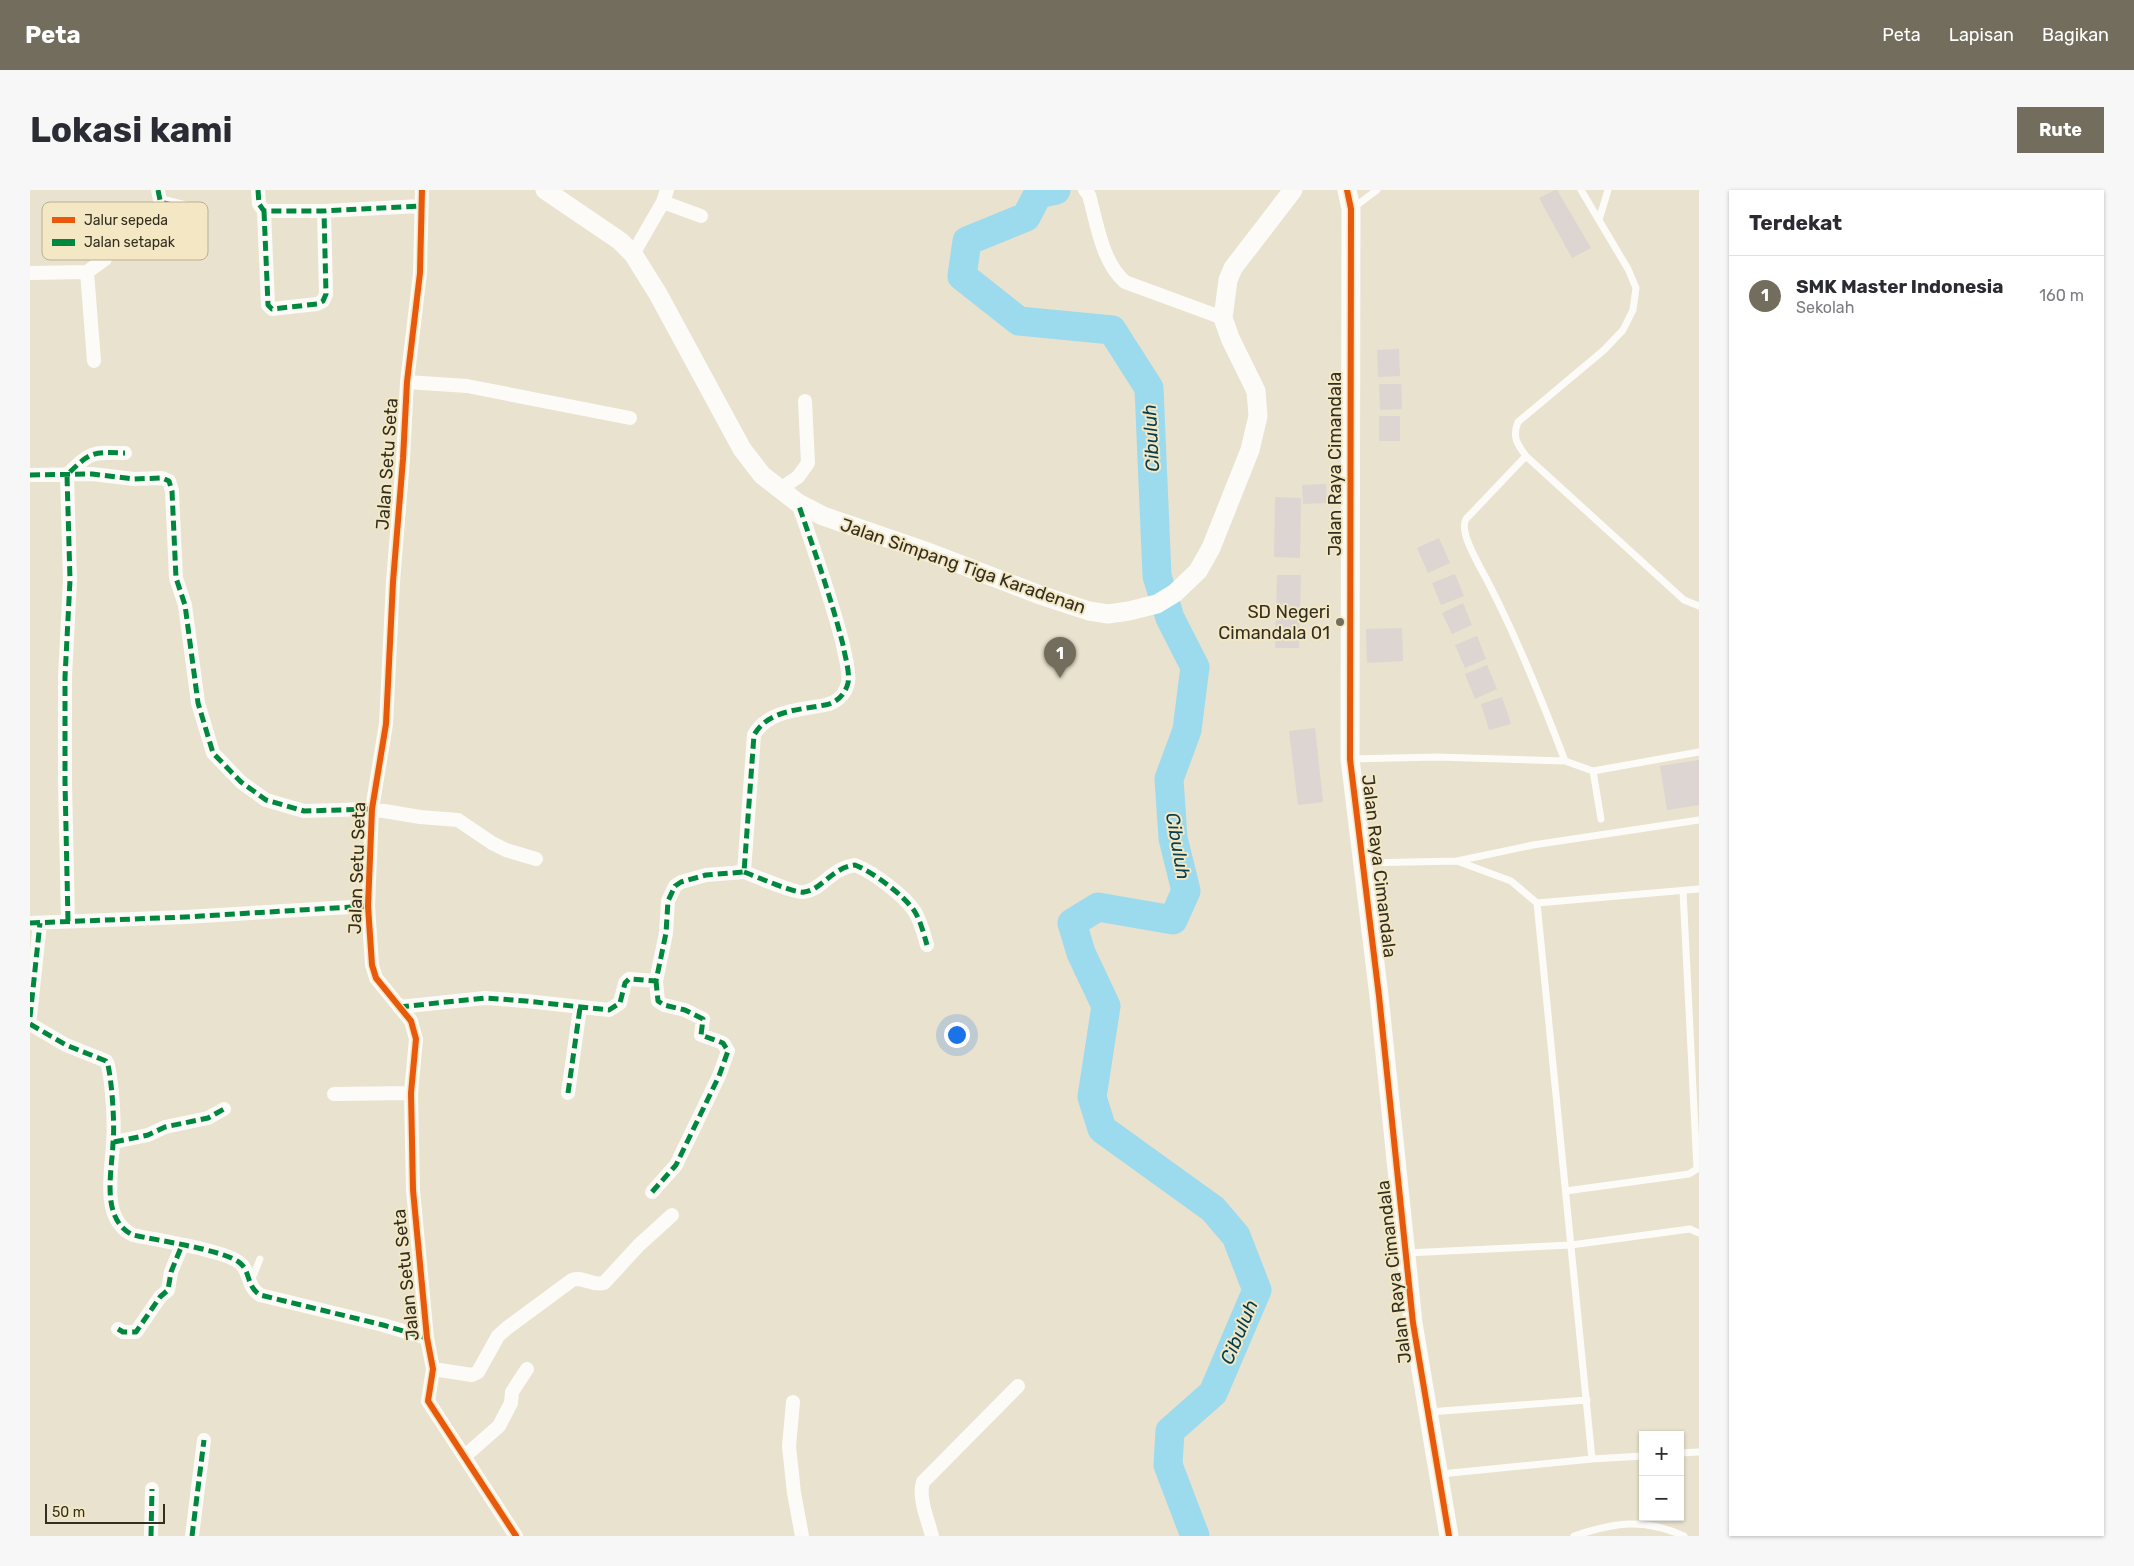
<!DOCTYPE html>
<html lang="id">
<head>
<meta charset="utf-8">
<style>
	:root { --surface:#fff; --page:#f7f7f7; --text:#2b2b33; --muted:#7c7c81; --line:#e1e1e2; --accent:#726d5d }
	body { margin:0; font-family:Rubik,sans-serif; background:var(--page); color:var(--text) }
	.controls { position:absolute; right:15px; bottom:15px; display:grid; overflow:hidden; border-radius:0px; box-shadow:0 1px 4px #0004 }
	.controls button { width:45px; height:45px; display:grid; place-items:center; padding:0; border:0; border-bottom:1px solid var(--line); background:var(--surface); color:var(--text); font:25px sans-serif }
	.scale { position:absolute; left:15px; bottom:12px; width:120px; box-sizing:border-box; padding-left:5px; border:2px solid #322e20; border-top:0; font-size:14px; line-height:18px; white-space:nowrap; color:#322e20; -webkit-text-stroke:4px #f3e7c4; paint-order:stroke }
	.you { position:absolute; left:926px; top:844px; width:18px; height:18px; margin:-12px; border:4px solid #fff; border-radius:50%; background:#1a73e8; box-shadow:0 0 0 8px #1a73e833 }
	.badge { display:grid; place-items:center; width:32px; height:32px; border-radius:50%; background:var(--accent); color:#fff; font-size:16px; font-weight:700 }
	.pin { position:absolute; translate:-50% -41px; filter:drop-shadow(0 1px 2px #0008) }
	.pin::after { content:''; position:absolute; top:26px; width:18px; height:15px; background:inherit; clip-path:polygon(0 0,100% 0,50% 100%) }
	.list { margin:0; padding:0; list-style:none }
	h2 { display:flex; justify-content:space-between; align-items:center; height:65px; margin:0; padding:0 20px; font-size:21px }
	h2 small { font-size:16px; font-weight:400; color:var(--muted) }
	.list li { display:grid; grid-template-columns:32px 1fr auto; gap:15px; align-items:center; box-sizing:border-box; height:80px; padding:0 20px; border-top:1px solid var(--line) }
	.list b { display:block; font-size:19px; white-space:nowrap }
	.list p { margin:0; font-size:16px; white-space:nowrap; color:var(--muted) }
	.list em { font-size:16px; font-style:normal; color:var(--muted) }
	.map { position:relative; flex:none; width:1669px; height:1346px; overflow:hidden; border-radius:0px }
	header { display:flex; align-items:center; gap:30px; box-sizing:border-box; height:70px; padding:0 25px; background:var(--accent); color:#fff }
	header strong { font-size:24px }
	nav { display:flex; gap:28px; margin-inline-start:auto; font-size:18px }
	.intro { display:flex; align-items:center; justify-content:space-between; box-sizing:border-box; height:120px; padding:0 30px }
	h1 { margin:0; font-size:35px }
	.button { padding:12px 22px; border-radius:0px; background:var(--accent); color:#fff; font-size:18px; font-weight:700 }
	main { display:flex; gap:30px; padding:0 30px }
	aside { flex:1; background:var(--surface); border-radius:0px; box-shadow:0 1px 4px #0004 }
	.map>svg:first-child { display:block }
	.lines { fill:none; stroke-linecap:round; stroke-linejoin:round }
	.river { stroke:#9cdaee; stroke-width:29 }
	.building { fill:#ddd5d1 }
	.lane { stroke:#fcfbf8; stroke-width:7 }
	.street { stroke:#fcfbf8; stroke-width:14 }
	.secondary { stroke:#fcfbf8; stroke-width:19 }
	.quiet { stroke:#00873e; stroke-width:5; stroke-dasharray:10 5; stroke-linecap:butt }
	.cycleway-casing { stroke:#f3e7c4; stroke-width:9 }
	.cycleway { stroke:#e8590c; stroke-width:6 }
	.poi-dot { fill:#726d5d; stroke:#f3e7c4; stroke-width:2 }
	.labels { text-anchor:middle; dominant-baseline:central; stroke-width:4; stroke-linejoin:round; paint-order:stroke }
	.street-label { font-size:18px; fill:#322e20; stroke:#f3e7c4 }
	.poi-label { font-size:18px; fill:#322e20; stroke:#f3e7c4; text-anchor:end }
	.water-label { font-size:19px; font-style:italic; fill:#043f51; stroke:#f3e7c4 }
	.key { fill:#f3e7c4; stroke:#b9b093; stroke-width:1 }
	.key-label { font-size:14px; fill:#322e20 }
</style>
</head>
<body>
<header>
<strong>Peta</strong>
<nav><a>Peta</a><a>Lapisan</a><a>Bagikan</a></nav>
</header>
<div class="intro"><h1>Lokasi kami</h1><a class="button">Rute</a></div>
<main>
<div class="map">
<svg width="1669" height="1346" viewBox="0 0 1669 1346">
	<rect width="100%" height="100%" fill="#e8e2ce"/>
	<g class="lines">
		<!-- river -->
		<path class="river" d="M 1026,0 L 1008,4 L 996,27 L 937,51 L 932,86 L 989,131 L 1082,140 L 1119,198 L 1127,386 L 1140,428 L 1165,477 L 1157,540 L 1139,589 L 1143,648 L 1156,701 L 1143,730 L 1068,717 L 1042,733 L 1051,763 L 1076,816 L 1062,907 L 1072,939 L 1183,1019 L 1206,1046 L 1227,1100 L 1183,1203 L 1140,1241 L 1138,1275 L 1165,1346"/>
	</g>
	<!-- building -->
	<path class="building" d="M 1525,0 L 1527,0 L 1561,58 L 1542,68 L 1509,8 Z
		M 1369,159 L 1370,186 L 1348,187 L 1347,160 Z
		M 1349,194 L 1371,194 L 1372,219 L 1350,220 Z
		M 1349,226 L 1370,226 L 1370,251 L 1349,251 Z
		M 1296,294 L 1297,313 L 1273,314 L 1272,295 Z
		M 1245,307 L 1271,308 L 1270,368 L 1244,367 Z
		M 1409,348 L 1420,373 L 1398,383 L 1387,358 Z
		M 1425,384 L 1434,406 L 1411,415 L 1402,393 Z
		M 1247,385 L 1271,385 L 1269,458 L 1245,458 Z
		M 1433,413 L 1442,435 L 1422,444 L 1412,423 Z
		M 1372,438 L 1373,471 L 1337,473 L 1336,439 Z
		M 1447,446 L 1456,469 L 1435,478 L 1425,455 Z
		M 1457,475 L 1467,499 L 1445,509 L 1435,484 Z
		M 1472,507 L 1481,534 L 1459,540 L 1451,514 Z
		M 1285,538 L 1293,612 L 1268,615 L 1259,541 Z
		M 1669,570 L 1669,615 L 1637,620 L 1630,576 Z"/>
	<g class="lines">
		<!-- lane -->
		<path class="lane" d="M 1551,0 L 1598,79 L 1606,98 L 1603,120 L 1593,140 L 1574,160 L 1488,232 C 1482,247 1487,254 1496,266 L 1654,410 L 1669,416
			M 1323,18 L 1347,0
			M 1569,30 L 1578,0
			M 1496,266 L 1436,329 C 1428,342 1451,378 1458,392 C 1488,450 1512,510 1535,571
			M 1320,569 L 1407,567 L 1535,571 L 1563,581 L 1669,562
			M 1563,581 L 1571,629
			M 1427,671 L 1481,691 L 1507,713 L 1562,1269 L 1613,1266
			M 1334,673 L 1427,671 L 1503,655 L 1669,630
			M 1507,713 L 1669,699
			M 1536,1001 L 1659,984 L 1667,979 L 1653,701
			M 1376,1063 L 1541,1055 L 1660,1039 L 1669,1043
			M 221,1091 L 230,1069
			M 1399,1222 L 1557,1210
			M 1650,1263 L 1669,1262
			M 1411,1284 L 1562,1269
			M 1544,1346 C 1585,1332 1614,1328 1654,1346"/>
		<!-- street -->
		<path class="street" d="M 128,0 L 130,10 L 134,13 L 170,22
			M 228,0 L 229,14 L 234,21 L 294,21 L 390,16
			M 392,0 L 390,83 L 377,192 L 373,269 L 363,392 L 356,534 L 342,619 L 338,716 L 342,775 L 346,788 L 381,831 L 386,849 L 381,903 L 383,1000 L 397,1148 L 403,1179 L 398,1211 L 486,1346
			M 1055,0 L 1059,5 C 1067,34 1072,72 1095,92 L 1193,128
			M 633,12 L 671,26
			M 234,21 L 238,115 L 242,119 L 287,114 L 293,111 L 296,104 L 294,21
			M 603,64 L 633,12 L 637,0
			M 0,83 L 57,82
			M 64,171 L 57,82 L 75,69
			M 377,192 L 437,196 L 600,228
			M 0,285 L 62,284 L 104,289 L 132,288 L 139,291 L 142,301 L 146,388 L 155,415 L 168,513 L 183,563 L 211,592 L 236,610 L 274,621 L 342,619 L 390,627 L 428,630 L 462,653 L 476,660 L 506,669
			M 750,299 L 768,287 L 778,273 L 775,211
			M 714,682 C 725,686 766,704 774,702 C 792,700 801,678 825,675 C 843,682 875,706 885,722 C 891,732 894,745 897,755
			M 38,731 L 35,592 L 35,487 L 40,390 L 37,285 C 61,261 62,262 95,263
			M 0,733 L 155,727 L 338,716
			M 369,817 L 455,808 L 496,811 L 579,820 L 590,813 L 595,793 L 599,789 L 626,791 L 636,743 L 638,711 L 645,696 L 651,692 L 676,685 L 714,682 L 724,545 C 738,520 769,520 795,515 C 806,513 815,505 818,493 C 820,481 815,467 813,455 C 801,407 784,360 768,313
			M 0,827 L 10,733
			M 0,834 L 36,855 L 76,871 L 78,875 C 82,893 85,935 83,953 C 82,982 70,1029 103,1045 C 125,1050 195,1060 210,1073 C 221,1082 216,1096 230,1105 L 353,1135 L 397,1148
			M 538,903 L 550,818
			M 304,904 L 381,903
			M 84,952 L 118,945 L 135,937 L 178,928 L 194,919
			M 622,1002 L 646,975 L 689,886 L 698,861 L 693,853 L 671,845 L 673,829 L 655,820 L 634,815 L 628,811 L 626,791
			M 88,1139 L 93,1142 L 106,1142 L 130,1107 L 138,1100 L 141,1082 L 152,1055
			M 403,1179 L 442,1185 L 448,1182 L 468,1146 L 477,1138 L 542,1090 C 553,1086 562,1096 574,1093 L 609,1055 L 642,1025
			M 763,1212 L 759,1256 L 764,1303 L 772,1346
			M 435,1266 L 469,1236 L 481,1213 L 482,1202 L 497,1179
			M 121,1346 L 122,1299
			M 162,1346 L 174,1250
			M 902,1346 C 898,1330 888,1308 893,1292 L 988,1196"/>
		<!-- secondary -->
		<path class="secondary" d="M 515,0 L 590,51 L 603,64 L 628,104 L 712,259 L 732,285 L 768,313 L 793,326 L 898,362 L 1010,405 L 1059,421 L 1078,424 L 1099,421 L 1127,414 L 1145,403 L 1168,381 L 1181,358 L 1220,260 L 1228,226 L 1226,201 L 1200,148 L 1193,128 L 1198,90 L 1203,78 L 1263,0
			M 1317,0 L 1321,19 L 1320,569 L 1349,806 L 1383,1133 L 1419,1346"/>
		<!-- quiet -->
		<path class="quiet" d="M 128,0 L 130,10 L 134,13 L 170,22
			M 228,0 L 229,14 L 234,21 L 294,21 L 390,16
			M 234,21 L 238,115 L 242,119 L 287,114 L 293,111 L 296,104 L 294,21
			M 0,285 L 62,284 L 104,289 L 132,288 L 139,291 L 142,301 L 146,388 L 155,415 L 168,513 L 183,563 L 211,592 L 236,610 L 274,621 L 342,619
			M 714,682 C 725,686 766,704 774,702 C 792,700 801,678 825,675 C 843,682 875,706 885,722 C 891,732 894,745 897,755
			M 38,731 L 35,592 L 35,487 L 40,390 L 37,285 C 61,261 62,262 95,263
			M 0,733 L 155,727 L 338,716
			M 369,817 L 455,808 L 496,811 L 579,820 L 590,813 L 595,793 L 599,789 L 626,791 L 636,743 L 638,711 L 645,696 L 651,692 L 676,685 L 714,682 L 724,545 C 738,520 769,520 795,515 C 806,513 815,505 818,493 C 820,481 815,467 813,455 C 801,407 784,360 768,313
			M 0,827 L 10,733
			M 0,834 L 36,855 L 76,871 L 78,875 C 82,893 85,935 83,953 C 82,982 70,1029 103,1045 C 125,1050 195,1060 210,1073 C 221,1082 216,1096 230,1105 L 353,1135 L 397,1148
			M 538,903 L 550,818
			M 84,952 L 118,945 L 135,937 L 178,928 L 194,919
			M 622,1002 L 646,975 L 689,886 L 698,861 L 693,853 L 671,845 L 673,829 L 655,820 L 634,815 L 628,811 L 626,791
			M 88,1139 L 93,1142 L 106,1142 L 130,1107 L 138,1100 L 141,1082 L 152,1055
			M 121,1346 L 122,1299
			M 162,1346 L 174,1250"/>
		<!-- cycleway casing -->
		<g class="cycleway-casing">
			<path id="cycleway" d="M 392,0 L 390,83 L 377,192 L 373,269 L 363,392 L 356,534 L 342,619 L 338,716 L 342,775 L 346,788 L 381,831 L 386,849 L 381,903 L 383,1000 L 397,1148 L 403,1179 L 398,1211 L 486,1346
				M 1317,0 L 1321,19 L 1320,569 L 1349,806 L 1383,1133 L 1419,1346"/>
		</g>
		<!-- cycleway -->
		<use href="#cycleway" class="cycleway"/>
	</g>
	<!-- markers -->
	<circle class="poi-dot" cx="1310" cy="432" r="5"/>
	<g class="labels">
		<!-- street labels -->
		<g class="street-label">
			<text transform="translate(357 274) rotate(-86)">Jalan Setu Seta</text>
			<text transform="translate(1305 274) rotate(-90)">Jalan Raya Cimandala</text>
			<text transform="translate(933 376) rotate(19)">Jalan Simpang Tiga Karadenan</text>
			<text transform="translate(1349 676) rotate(83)">Jalan Raya Cimandala</text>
			<text transform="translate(327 678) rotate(-88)">Jalan Setu Seta</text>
			<text transform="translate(1364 1082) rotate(-97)">Jalan Raya Cimandala</text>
			<text transform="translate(376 1085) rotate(-96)">Jalan Setu Seta</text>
		</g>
		<!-- poi labels -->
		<g class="poi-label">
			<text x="1300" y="422">SD Negeri<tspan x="1300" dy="21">Cimandala 01</tspan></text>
		</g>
		<!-- water labels -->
		<g class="water-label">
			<text transform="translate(1121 248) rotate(-93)">Cibuluh</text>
			<text transform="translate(1148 656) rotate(80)">Cibuluh</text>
			<text transform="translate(1209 1142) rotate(-67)">Cibuluh</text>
		</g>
	</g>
	<!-- legend -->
	<rect x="12" y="12" width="166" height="58" rx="8" class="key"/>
	<rect x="22" y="27" width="23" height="6" fill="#e8590c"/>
	<rect x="22" y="49" width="23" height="7" fill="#00873e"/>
	<g class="key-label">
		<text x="54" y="35">Jalur sepeda</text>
		<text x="54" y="57">Jalan setapak</text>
	</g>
</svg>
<div class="controls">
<button>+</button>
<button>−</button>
</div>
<div class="scale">50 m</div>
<div class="you"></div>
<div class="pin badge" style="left:1030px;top:488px">1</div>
</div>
<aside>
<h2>Terdekat<small></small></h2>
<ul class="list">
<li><span class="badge">1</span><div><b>SMK Master Indonesia</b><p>Sekolah</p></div><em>160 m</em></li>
</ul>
</aside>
</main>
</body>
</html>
